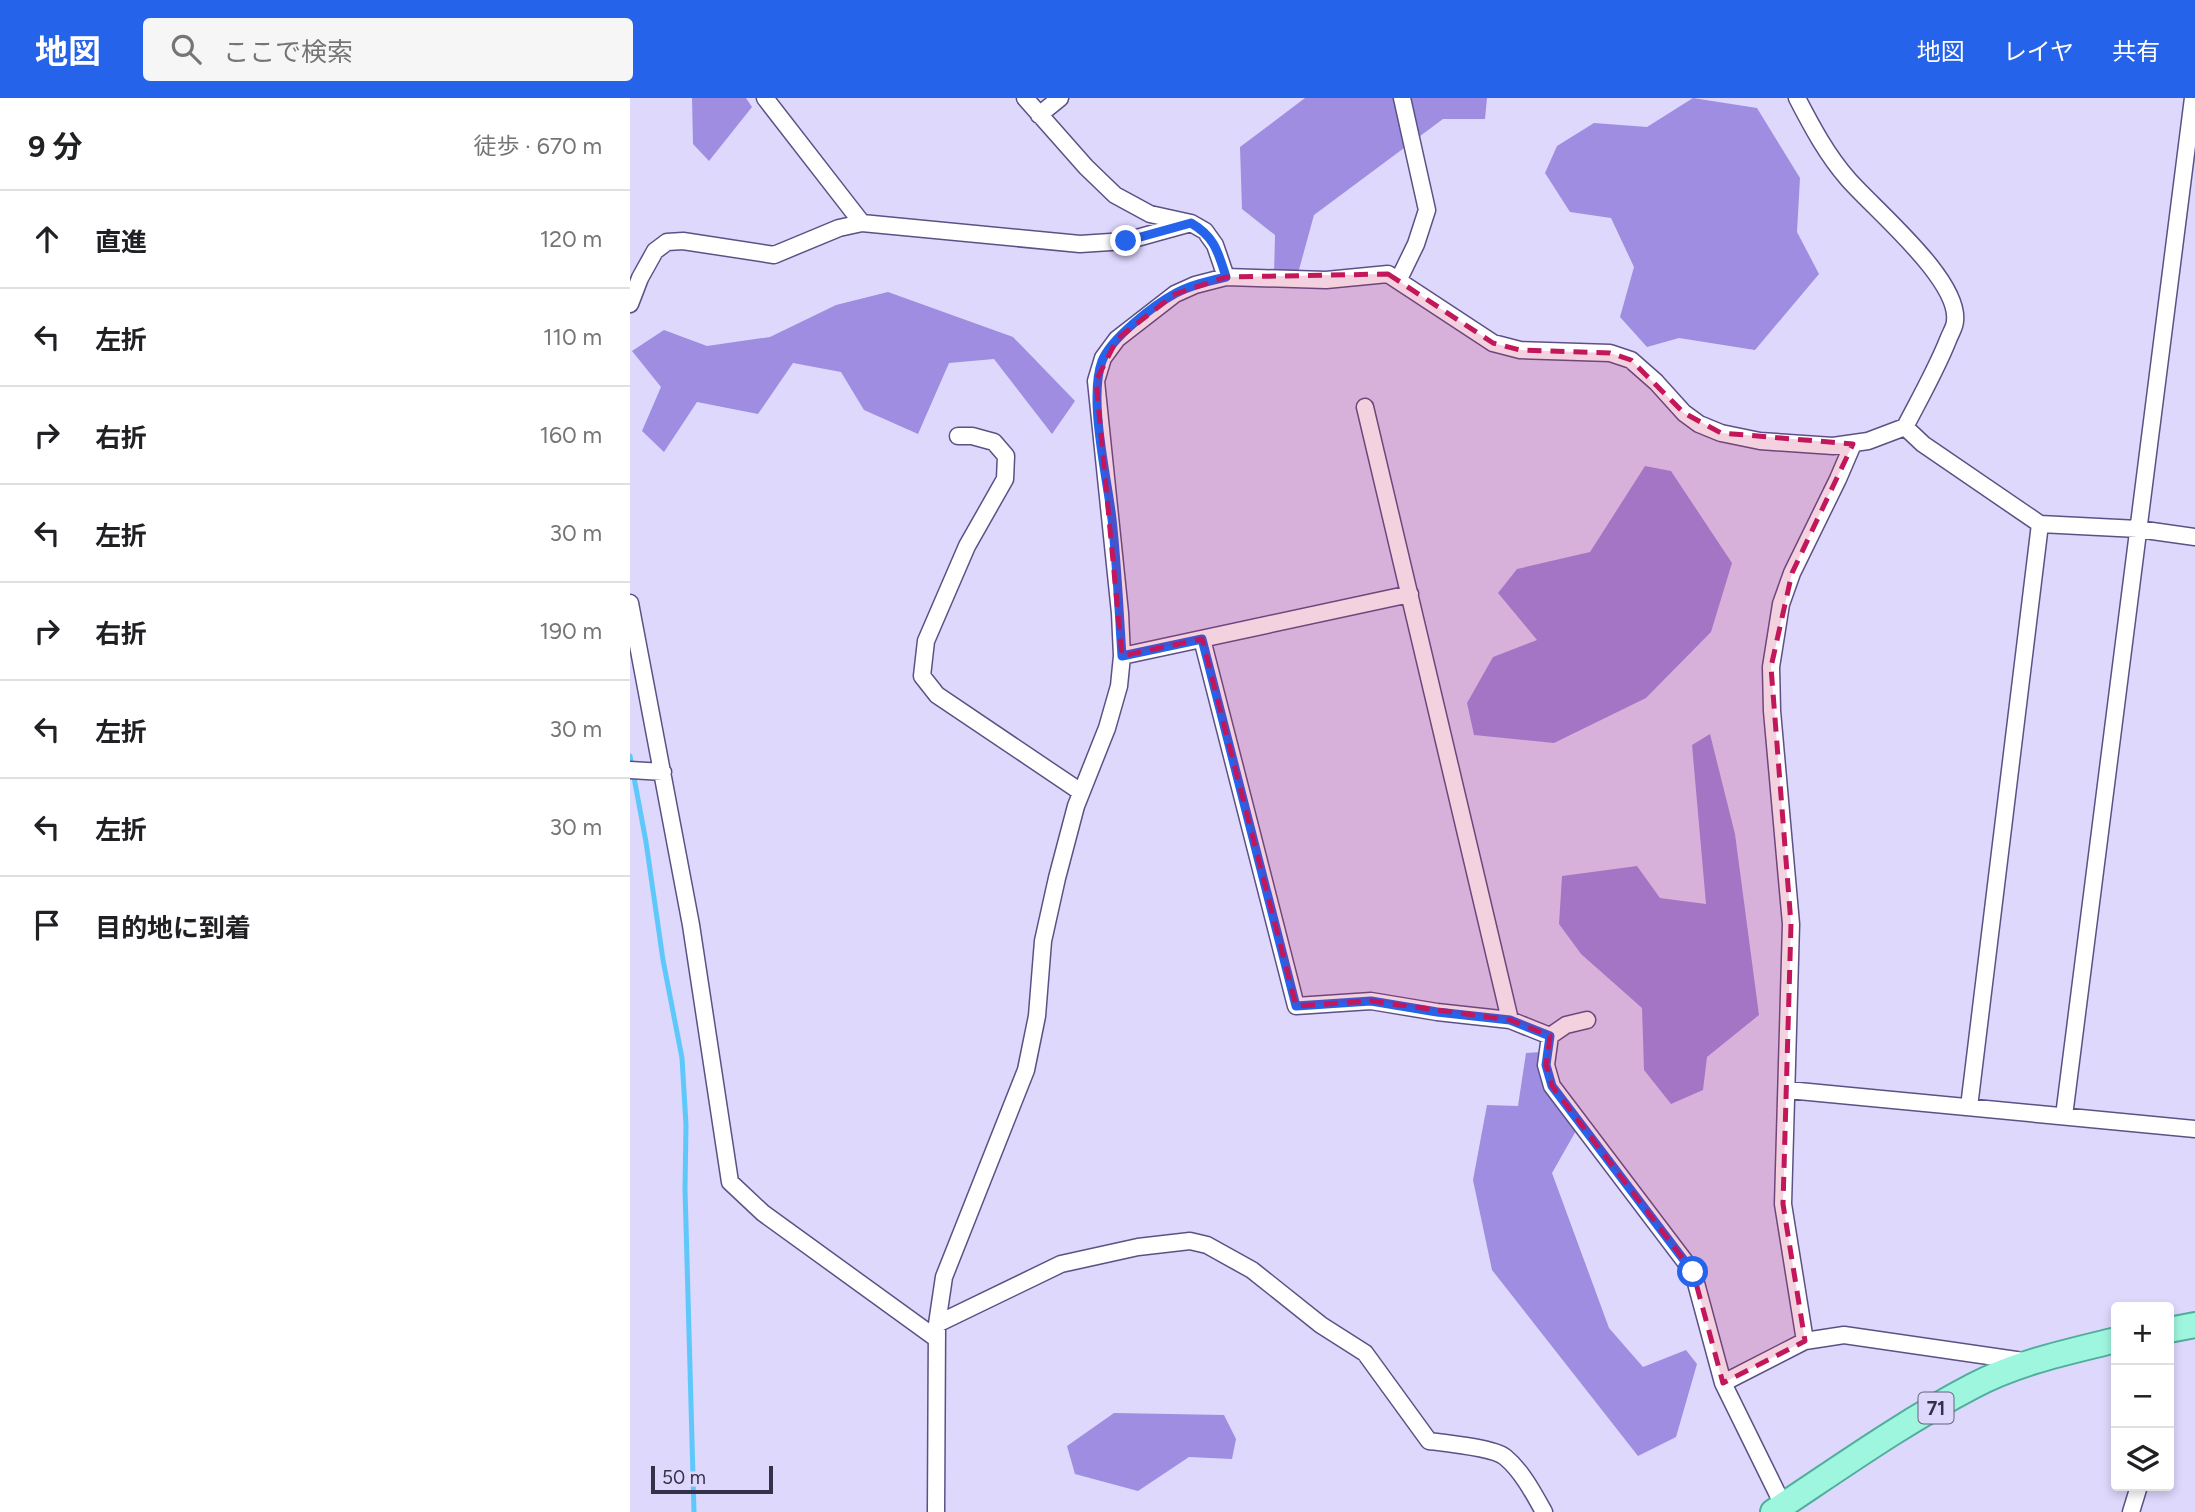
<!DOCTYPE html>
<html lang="ja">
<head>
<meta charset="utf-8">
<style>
	:root { --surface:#fff; --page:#f6f6f6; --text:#202124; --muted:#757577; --line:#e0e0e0; --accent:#2563eb }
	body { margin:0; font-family:Figtree,"Noto Sans JP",sans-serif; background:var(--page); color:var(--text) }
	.controls { position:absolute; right:21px; bottom:21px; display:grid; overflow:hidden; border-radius:7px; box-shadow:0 4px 10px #0003 }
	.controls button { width:63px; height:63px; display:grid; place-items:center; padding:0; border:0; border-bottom:2px solid var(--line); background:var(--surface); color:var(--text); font:35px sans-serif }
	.scale { position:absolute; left:21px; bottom:18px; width:122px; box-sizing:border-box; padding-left:7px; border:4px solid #363149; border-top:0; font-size:19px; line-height:24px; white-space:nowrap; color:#363149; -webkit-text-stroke:5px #ded8fc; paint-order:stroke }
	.stop { position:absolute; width:21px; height:21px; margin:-16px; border:5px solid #2563eb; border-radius:50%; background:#fff }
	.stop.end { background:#2563eb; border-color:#fff; box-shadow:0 2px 7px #0008 }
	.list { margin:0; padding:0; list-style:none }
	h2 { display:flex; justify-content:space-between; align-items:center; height:91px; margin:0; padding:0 28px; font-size:30px }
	h2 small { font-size:23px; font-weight:400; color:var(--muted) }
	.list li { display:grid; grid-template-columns:46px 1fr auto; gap:21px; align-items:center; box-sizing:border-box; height:98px; padding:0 28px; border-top:2px solid var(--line) }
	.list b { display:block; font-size:26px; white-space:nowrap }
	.list em { font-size:23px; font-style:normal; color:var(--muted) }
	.icon { flex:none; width:38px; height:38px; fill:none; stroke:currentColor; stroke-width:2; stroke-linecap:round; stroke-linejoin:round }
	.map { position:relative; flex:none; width:1565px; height:1414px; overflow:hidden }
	header { display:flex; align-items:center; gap:42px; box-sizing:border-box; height:98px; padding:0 35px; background:var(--accent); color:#fff }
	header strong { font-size:33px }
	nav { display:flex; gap:38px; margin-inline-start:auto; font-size:24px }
	.search { width:490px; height:63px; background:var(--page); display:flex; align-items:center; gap:18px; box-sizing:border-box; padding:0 24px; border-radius:7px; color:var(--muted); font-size:26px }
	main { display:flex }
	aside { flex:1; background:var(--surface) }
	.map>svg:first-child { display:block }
	.forest { fill:#9e8de0 }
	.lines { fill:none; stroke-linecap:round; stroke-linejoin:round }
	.stream { stroke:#5fc8fb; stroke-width:5 }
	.minor-casing { stroke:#5c5185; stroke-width:19 }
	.primary-casing { stroke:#51ad9c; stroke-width:28 }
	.minor { stroke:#fff; stroke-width:16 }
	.primary { stroke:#9ff6df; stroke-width:24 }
	.route { stroke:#2563eb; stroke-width:9 }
	.marked { fill:#c2185b; fill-opacity:0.2; stroke:#c2185b; stroke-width:5; stroke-dasharray:14 9; stroke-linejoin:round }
	.labels { text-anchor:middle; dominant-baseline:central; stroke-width:7; stroke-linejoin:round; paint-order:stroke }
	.shield { fill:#ded8fc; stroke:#68637f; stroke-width:2 }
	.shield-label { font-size:19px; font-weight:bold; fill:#363149 }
</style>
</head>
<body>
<header>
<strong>地図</strong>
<div class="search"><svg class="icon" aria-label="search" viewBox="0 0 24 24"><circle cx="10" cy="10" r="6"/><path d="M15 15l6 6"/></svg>ここで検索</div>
<nav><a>地図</a><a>レイヤ</a><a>共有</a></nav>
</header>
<main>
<aside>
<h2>9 分<small>徒歩 · 670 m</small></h2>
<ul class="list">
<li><svg class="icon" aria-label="ahead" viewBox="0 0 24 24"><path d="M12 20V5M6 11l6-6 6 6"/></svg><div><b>直進</b></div><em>120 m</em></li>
<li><svg class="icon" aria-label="left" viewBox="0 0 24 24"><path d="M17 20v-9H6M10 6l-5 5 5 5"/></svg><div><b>左折</b></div><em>110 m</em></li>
<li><svg class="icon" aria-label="right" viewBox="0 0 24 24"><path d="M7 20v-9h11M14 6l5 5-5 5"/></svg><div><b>右折</b></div><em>160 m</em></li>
<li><svg class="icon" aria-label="left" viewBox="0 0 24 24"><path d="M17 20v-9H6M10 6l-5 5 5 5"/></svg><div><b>左折</b></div><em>30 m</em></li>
<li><svg class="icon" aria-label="right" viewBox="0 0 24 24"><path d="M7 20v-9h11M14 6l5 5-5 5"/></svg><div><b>右折</b></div><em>190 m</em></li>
<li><svg class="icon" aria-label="left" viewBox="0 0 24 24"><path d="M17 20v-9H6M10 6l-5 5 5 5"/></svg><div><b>左折</b></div><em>30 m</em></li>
<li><svg class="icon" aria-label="left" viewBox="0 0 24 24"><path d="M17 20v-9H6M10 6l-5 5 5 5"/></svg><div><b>左折</b></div><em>30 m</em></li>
<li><svg class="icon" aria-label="arrive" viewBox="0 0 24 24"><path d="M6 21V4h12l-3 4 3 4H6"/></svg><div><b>目的地に到着</b></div></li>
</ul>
</aside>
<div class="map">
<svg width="1565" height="1414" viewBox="0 0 1565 1414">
	<rect width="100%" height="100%" fill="#ded8fc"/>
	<!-- forest -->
	<path class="forest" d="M 62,0 L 116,0 L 122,9 L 79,63 L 63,46 Z
		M 675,0 L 857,0 L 855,21 L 813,21 L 684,117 L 667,179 L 644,177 L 645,137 L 612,111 L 610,49 Z
		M 1063,0 L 1127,10 L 1170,80 L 1167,134 L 1189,176 L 1125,252 L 1049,240 L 1017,249 L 990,219 L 1004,169 L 981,120 L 940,114 L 915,75 L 927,48 L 964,25 L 1017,29 Z
		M 258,194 L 383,239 L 445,303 L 422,336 L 364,261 L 319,265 L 288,336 L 234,312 L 211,274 L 163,265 L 128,316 L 67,304 L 34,354 L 12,333 L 31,289 L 2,253 L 34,232 L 77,248 L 140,239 L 206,207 Z
		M 1015,368 L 1041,373 L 1102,465 L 1081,534 L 1016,600 L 924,645 L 844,637 L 837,605 L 863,559 L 907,542 L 868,495 L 887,471 L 960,454 Z
		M 1080,636 L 1105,736 L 1129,917 L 1077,959 L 1073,992 L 1041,1006 L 1014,972 L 1012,910 L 951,856 L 929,826 L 932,778 L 1007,768 L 1030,800 L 1076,806 L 1062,647 Z
		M 911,954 L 947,1031 L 922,1075 L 979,1230 L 1013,1269 L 1056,1252 L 1067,1266 L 1046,1339 L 1008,1358 L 862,1172 L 843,1082 L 857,1007 L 888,1008 L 896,955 Z
		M 484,1315 L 594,1317 L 606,1341 L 602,1361 L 559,1359 L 508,1393 L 445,1376 L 437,1348 Z"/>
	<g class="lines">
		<!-- stream -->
		<path class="stream" d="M 0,658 L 16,744 L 33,862 L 52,960 L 56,1027 L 55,1091 L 64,1414"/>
		<!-- minor casing -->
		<g class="minor-casing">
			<path id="minor" d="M 135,0 L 232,125
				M 395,0 L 456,69 L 485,97 L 520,116 L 561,125 L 575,133 L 585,147 L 596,179
				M 409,17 L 430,0
				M 769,181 L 786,146 L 797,112 L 772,0
				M 0,206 L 10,180 L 25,153 L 37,144 L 53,143 L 144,157 L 209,130 L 232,125 L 450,146 L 496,143 L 561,125
				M 735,309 L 880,922
				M 1275,329 L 1293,346 L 1410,426 L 1508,431 L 1565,439
				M 328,338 L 342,338 L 364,344 L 376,358 L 375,381 L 337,448 L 296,543 L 292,578 L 307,597 L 451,694
				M 0,505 L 61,827 L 100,1084 L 133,1115 L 307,1241
				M 572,541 L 666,908 L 741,903 L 807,914 L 880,922 L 920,938
				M 492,558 L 780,496
				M 0,672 L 33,674
				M 957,922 L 936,927 L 920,938 L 916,967 L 922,988 L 1063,1174 L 1093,1285 L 1153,1407
				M 1158,992 L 1565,1031
				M 1339,1009 L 1410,426
				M 1434,1018 L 1563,0
				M 307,1226 L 431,1166 L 508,1149 L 560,1143 L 577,1147 L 622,1172 L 691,1227 L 735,1255 L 799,1343 C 815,1345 864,1350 875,1359 C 892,1373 904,1396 914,1414
				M 1175,1243 L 1153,1106 L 1161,826 L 1142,613 L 1141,569 L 1151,506 L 1162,475 L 1208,381 L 1223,346
				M 1093,1285 L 1175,1243 L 1214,1237 L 1393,1263
				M 306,1414 L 307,1226 L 314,1179 L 396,972 L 407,918 L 413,843 L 427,780 L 446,708 L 477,630 L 489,588 L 492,558 L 490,515 L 466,283 L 473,260 L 487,241 L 545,196 L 565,187 L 596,179 L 696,182 L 758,176 L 863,245 L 890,252 L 980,255 L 1001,262 L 1026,284 L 1054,315 L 1069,326 L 1091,335 L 1130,343 L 1203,348 L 1238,343 L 1275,329 C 1290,300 1306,272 1318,242 C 1320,236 1325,229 1325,223 C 1330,182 1245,112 1218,81 C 1197,57 1182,29 1167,0
				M 1501,1414 L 1509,1388"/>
		</g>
		<!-- primary casing -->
		<g class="primary-casing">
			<path id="primary" d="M 1539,1232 L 1565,1227
				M 1143,1414 C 1208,1371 1274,1324 1343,1288 C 1388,1264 1438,1254 1486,1242"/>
		</g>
		<!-- minor -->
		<use href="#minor" class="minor"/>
		<!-- primary -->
		<use href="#primary" class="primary"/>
	</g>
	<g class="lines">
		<!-- route -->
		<path class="route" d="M 496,143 L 561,125 C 585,139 588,154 596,179 C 579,183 561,187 546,195 C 524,207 481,240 472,263 C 458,301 477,378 482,421 C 487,466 489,513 492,558 L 572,541 L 666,908 L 741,903 L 807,914 L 880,922 L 920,938 L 916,967 L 922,988 L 1063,1174"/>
	</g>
	<!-- marked area -->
	<path class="marked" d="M 758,176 L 863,245 L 890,252 L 980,255 L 1001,262 L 1054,315 L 1091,335 L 1223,346 L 1162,475 L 1141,569 L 1161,826 L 1153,1106 L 1175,1243 L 1093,1285 L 1063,1174 L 922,988 L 916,967 L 920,938 L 880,922 L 741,903 L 666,908 L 572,541 L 492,558 L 466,283 L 487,241 L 545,196 L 596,179 Z"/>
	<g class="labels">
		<!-- shield labels -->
		<rect class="shield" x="1288.5" y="1294.5" width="35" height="31" rx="5"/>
		<g class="shield-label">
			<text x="1306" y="1310">71</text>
		</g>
	</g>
</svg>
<div class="controls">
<button>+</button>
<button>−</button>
<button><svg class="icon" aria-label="layers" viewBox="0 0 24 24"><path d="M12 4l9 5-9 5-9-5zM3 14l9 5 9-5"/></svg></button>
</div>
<div class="scale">50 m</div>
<div class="stop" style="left:1063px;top:1174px"></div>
<div class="stop end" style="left:496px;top:143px"></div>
</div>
</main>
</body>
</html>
